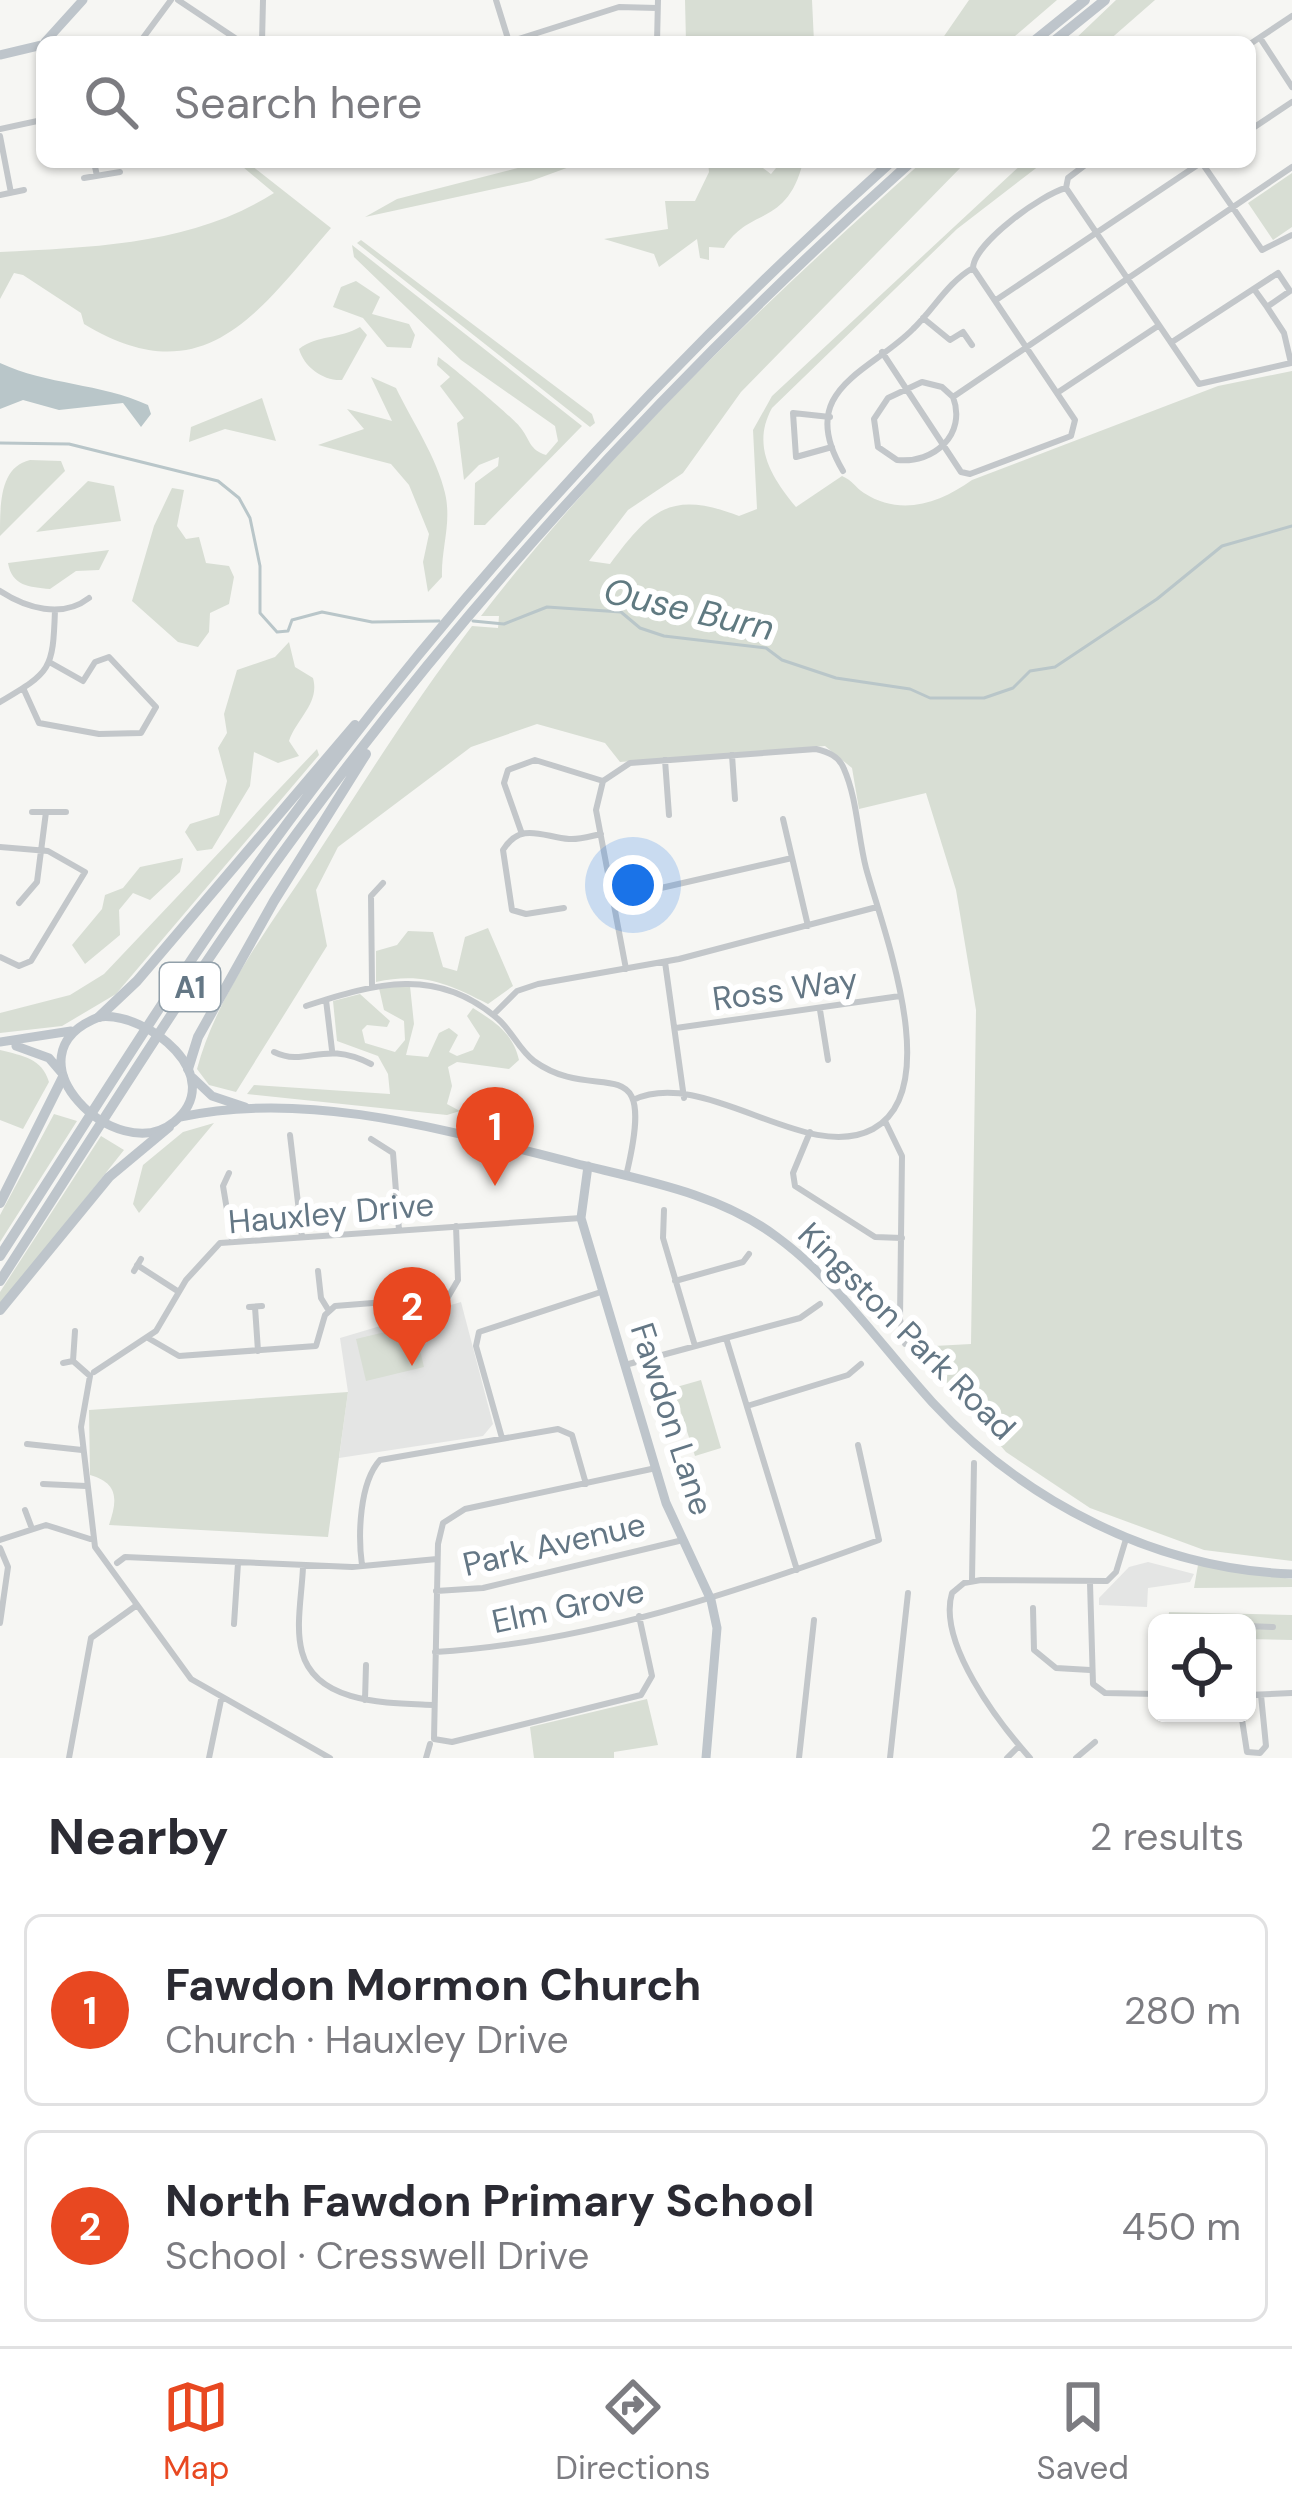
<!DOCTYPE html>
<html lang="en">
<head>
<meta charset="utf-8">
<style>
	:root { --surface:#fff; --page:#f7f7f7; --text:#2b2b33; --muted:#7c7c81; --line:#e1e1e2; --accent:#e84821 }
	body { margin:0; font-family:"DM Sans",sans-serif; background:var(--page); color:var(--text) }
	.controls { position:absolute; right:36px; bottom:36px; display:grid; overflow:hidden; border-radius:18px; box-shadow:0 3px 9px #0004 }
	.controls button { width:108px; height:108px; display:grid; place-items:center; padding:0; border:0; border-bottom:3px solid var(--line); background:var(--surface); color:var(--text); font:60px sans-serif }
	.you { position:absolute; left:633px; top:885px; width:42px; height:42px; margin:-30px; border:9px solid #fff; border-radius:50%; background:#1a73e8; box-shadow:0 0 0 18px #1a73e833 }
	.badge { display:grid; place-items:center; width:78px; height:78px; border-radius:50%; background:var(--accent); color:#fff; font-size:39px; font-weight:700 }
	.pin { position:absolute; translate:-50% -99px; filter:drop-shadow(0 3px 6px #0008) }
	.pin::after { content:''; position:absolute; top:63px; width:42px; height:36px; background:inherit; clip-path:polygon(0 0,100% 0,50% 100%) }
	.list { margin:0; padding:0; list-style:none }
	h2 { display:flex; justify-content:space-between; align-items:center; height:156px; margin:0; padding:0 48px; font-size:51px }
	h2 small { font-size:39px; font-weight:400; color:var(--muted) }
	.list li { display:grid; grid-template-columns:78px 1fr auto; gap:36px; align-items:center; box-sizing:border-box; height:192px; margin:0 24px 24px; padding:0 24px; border:3px solid var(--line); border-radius:18px }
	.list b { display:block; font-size:45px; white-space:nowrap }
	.list p { margin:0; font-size:39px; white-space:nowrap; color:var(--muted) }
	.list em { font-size:39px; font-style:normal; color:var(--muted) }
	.icon { flex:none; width:66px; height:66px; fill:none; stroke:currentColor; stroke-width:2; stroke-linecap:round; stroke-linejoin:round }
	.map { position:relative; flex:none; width:1292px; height:1758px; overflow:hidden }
	.search { position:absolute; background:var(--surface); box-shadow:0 3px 9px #0004; left:36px; right:36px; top:36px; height:132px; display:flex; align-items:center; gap:30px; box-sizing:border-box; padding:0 42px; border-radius:18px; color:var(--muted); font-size:45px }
	.sheet { height:588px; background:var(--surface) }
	nav { display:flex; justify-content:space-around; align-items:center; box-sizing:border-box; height:168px; border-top:3px solid var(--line); background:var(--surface); font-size:33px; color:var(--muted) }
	nav a { display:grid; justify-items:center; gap:6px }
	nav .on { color:var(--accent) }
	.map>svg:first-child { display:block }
	.built { fill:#e4e5e4 }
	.green { fill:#d8ded4 }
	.water { fill:#b9c6c9 }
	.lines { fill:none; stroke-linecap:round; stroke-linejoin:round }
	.stream { stroke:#b9c6c9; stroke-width:3 }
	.street { stroke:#c3c7ca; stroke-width:6 }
	.secondary { stroke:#bec5cb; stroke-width:9 }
	.highway { stroke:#bec5cb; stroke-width:10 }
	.labels { text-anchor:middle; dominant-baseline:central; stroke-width:12; stroke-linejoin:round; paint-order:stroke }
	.shield { fill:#fff; stroke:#92a0aa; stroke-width:3 }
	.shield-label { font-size:30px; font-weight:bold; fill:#647785 }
	.street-label { font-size:33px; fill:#647785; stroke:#fff }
	.water-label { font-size:36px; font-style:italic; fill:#607a81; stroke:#fff }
</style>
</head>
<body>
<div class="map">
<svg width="1292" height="1758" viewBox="0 0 1292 1758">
	<rect width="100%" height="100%" fill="#f6f6f3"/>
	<!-- built -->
	<path class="built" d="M 461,1302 L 493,1424 L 483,1436 L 339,1458 L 348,1392 L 340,1338 Z
		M 1148,1562 L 1194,1574 L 1190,1582 L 1148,1588 L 1147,1607 L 1099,1605 L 1099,1598 L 1129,1567 Z"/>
	<!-- green -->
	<path class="green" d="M 685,0 L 812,0 L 814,42 L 686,42 Z
		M 969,0 L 1057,0 L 1008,42 L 940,42 Z
		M 1116,0 L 1155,0 L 1107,42 L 1072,42 Z
		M 237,162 L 247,162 L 331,228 C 261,308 206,398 84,324 L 81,313 L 23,275 L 14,273 L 0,299 L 0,252 C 95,247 192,245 274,193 Z
		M 541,162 L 583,162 L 531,181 L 365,217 L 397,199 Z
		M 708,162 L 755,162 L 771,174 L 781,162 L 803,162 C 787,227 749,207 724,248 L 709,247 L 709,260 L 700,258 L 697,239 L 659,267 L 654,254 L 604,239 L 668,229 L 665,201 L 695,201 L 709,172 Z
		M 922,162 L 966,162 L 741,392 L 683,473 L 628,510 L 589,561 L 610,564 C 651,509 671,490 739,516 L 757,509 L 753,430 L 772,396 L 1024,162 L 1044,162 L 957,229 L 772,408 C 751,446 772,478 796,507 L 842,476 C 852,480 855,487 864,493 C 901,517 940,503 972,480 L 1218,386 L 1292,371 L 1292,1561 L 1204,1550 L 1090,1508 L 1006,1452 L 916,1347 L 971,1344 L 976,1010 L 956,890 L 926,793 L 859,809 L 852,768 L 825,746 L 620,762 L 605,743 L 537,724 L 471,747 L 338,847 L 316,890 L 327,946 L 236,1092 L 209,1085 L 197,1069 C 217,994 270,926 312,862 C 364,782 414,702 472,626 L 498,628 L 499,616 L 481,616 C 610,449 765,302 922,162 Z
		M 1292,173 L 1292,227 L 1273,240 L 1248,203 Z
		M 361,240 L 592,414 L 595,423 L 590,427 L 357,243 Z
		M 352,245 L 582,426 L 485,525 L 474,525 L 475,483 L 498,466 L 499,457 L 479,465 L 464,480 L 457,423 L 464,418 L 440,386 L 450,377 L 437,365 L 438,357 C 444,360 514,418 520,427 C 530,439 529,450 546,455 L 558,441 L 555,426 L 461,360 L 354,257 Z
		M 356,281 L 380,297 L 372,314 L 409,324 L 415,335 L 411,348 L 387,347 L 363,318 L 333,307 L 341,287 Z
		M 360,327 L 367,335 L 342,380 C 323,381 304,367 299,349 C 317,335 340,339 360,327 Z
		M 371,377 L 396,388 C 412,421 437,458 445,493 C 452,523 441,548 442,577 L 428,592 L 423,562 L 429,534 L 409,485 L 391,464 L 318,445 L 364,429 L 347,409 L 392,421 Z
		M 262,398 L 276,441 L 225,429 L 189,442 L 191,427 Z
		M 30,460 L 61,461 L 65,471 L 0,536 C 0,503 0,467 30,460 Z
		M 88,481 L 114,486 L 121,521 L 36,532 Z
		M 172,488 L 184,490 L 177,526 L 186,539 L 199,537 L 206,563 L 229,566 L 234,577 L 229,604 L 210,613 L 209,632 L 198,647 L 178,642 L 132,601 L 154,526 Z
		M 109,550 L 99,570 L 76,571 L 50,589 C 29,587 12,586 8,563 Z
		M 289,642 L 295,667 L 313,678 C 320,703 297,718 289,741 L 299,756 L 278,763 L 254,752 L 250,786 L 212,849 L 197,851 L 185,832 L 190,824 L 219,815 L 227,781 L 218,748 L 227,733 L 224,714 L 237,670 L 275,657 Z
		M 317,749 L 319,755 L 116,994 L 62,1026 L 0,1033 L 0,1013 L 70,995 L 104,974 Z
		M 183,858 L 180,872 L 150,900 L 133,893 L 119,910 L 120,935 L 85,964 L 72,945 L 102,909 L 105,895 L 123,888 L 140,867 Z
		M 488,928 L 513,986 L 488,1004 C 447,983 422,972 376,982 L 376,951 L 397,945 L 408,931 L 433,932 L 443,967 L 457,971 L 465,937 Z
		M 410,986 L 414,1024 L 406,1055 L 428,1057 L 439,1033 L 449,1028 L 458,1035 L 449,1052 L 457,1056 L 473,1050 L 480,1036 L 467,1016 L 473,1008 C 495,1022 513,1033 519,1060 L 509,1069 L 457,1062 L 448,1067 L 452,1086 L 447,1104 L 460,1111 L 447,1115 L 247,1094 L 254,1085 L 390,1094 L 388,1074 L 378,1056 L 337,1041 L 333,1001 L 360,994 L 390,1021 L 387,1027 L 367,1025 L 362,1030 L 365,1043 L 395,1052 L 405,1040 L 404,1021 L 384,1010 L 379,988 Z
		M 0,1050 C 23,1056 42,1058 49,1082 L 23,1129 L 0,1120 Z
		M 54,1114 L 77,1121 L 0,1242 L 0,1215 Z
		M 214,1123 L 139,1213 L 133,1204 L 143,1165 L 183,1132 Z
		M 101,1136 L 124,1150 L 0,1306 L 0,1292 Z
		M 414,1325 L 424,1367 L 366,1381 L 356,1339 Z
		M 701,1380 L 721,1448 L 695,1456 L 673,1388 Z
		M 348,1392 L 328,1537 L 109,1525 C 118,1499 118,1483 90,1475 L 89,1410 Z
		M 1198,1565 L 1292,1579 L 1292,1587 L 1194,1588 Z
		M 1169,1612 L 1292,1615 L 1292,1640 L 1247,1639 L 1247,1623 L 1168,1623 Z
		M 647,1699 L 658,1745 L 614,1752 L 614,1758 L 534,1758 L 530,1727 Z"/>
	<!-- water -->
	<path class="water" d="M 0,363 C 47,385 100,383 148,405 L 151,414 L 141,427 L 123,403 L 59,410 L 23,400 L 0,409 Z"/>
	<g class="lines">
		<!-- stream -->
		<path class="stream" d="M 0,443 L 69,444 L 218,481 L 239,498 L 250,518 L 260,566 L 260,613 L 277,632 L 288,631 L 292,620 L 322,612 L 372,622 L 439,621
			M 473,621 L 504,624 L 547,607 L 621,612 L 640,628 L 664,636 L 766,648 L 782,660 L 836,678 L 910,689 L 930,698 L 984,698 L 1013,688 L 1030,671 L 1055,667 L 1157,599 L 1222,546 L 1292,526"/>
		<!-- street -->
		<path class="street" d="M 178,0 L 241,42
			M 496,0 L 509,42
			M 1262,41 L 1292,87
			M 140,42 L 171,0
			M 262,42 L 263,0
			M 509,42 L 619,7 L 657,8
			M 657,42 L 658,0
			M 1250,44 L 1292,16
			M 0,129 L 42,120
			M 1250,130 L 1292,102
			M 0,136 L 11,193
			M 94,162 L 97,176
			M 1202,163 L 1262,250 L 1292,235
			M 84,178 L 120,172
			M 1066,188 L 1199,384 L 1291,363
			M 0,195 L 24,190
			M 1254,289 L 1267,307 L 1290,291
			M 996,300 L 1202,162
			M 1267,307 L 1284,333 L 1291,363
			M 923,318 L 950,340 L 963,332 L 972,345
			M 1172,342 L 1278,273 L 1290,291
			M 882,352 L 961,472 L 970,474 L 1071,436 L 1075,420 L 973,268
			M 922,382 L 942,387 L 953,397 C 967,434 934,464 897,460 L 878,447 L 874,419 L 888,398 Z
			M 1057,393 L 1158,326
			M 953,397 L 1292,167
			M 830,417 L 793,413 L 796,457 L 832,447
			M 843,471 C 794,389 871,372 913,329 C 934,309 948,282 973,268 C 974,243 1042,194 1066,188 L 1068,178 L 1089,162
			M 0,591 C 26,608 62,619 89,598
			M 24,690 L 39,723 L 99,734 L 141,733 L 156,707 L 109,657 L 95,662 L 83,681 L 51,663
			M 0,702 C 51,672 53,670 55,610
			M 732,755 L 735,799
			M 665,760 L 669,815
			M 32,812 L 66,812
			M 783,819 L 808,926
			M 522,834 L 504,783 L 508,770 L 535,760 L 603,781
			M 0,847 L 48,851 L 85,872 L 31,961 L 19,966 L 0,957
			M 613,899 L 792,858
			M 19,903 L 37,882 L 46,812
			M 564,908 L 526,914 L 512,910 L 503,850 C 521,821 543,837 569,839 C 579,840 591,836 601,834
			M 665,962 L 684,1098
			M 626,969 L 596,810 L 603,781 L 630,763 L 816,749 C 828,752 839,756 844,769 C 857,798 858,837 866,868 C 882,927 946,1090 873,1129 C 806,1165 705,1066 633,1100
			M 372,986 L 371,896 L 383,883
			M 326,1000 L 332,1050
			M 306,1006 C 376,983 437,966 498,1019 C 512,1031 519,1050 534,1061 C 599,1108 659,1039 626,1176
			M 820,1010 L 828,1060
			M 493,1015 L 517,991 L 538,984 L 679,959 L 877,907
			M 676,1028 L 900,996
			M 274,1052 C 308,1068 322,1039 371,1064
			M 885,1121 L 902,1156 L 900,1319 L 905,1344
			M 810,1132 L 793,1173 L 795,1186 L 875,1237 L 902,1238
			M 290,1135 L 302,1237
			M 371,1139 L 393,1153 L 399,1230
			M 229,1173 L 223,1186 L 232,1240
			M 664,1210 L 663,1238 L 695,1346
			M 137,1265 L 179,1292
			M 134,1271 L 141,1259
			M 318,1271 L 321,1298 L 329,1311
			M 675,1281 L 743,1262 L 749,1254
			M 249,1307 L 262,1306
			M 255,1307 L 258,1351
			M 148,1338 L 179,1356 L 316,1346 L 325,1315 L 335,1306 L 448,1297 L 458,1280 L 456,1226
			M 726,1338 L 797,1570
			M 73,1361 L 90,1376 L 81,1427 L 95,1547 L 191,1679 L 330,1758
			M 63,1363 L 73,1361 L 75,1331
			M 625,1365 L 800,1318 L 820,1304
			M 94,1372 L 156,1331 L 186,1280 L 220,1243 L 581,1218
			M 747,1406 L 848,1375 L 861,1364
			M 502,1438 L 476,1346 L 479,1332 L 604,1291
			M 27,1444 L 82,1450
			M 43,1484 L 86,1486
			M 25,1510 L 31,1526
			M 0,1540 L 46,1525 L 90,1539
			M 0,1548 L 8,1567 L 0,1623
			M 117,1563 L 125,1557 L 352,1567 L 437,1559
			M 362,1565 C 358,1536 359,1483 380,1460 L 558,1429 L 572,1435 L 586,1484
			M 303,1567 C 302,1594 295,1627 302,1652 C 316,1705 391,1703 433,1705
			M 972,1580 L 974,1463
			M 1090,1583 L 1093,1684 L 1105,1693 L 1157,1694
			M 436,1591 L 483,1588 L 683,1540
			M 1033,1608 L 1034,1650 L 1056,1668 L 1090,1670
			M 639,1616 L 652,1676 L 641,1695 L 452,1742 L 434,1739 L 438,1544 L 443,1523 L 465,1509 L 656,1468
			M 234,1624 L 238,1563
			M 1247,1626 L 1273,1627
			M 435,1652 C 588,1643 737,1592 879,1540 L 858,1445
			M 1247,1695 L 1292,1693
			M 365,1700 L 366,1665
			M 1241,1713 L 1247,1752 L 1260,1753 L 1266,1746 L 1261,1695
			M 69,1758 L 91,1638 L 137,1605
			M 209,1758 L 221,1700
			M 426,1758 L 430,1744
			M 799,1758 L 814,1620
			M 890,1758 L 908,1593
			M 1007,1758 L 1019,1746
			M 1030,1758 C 999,1723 937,1643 952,1593 L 964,1583 L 981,1580 L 1107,1581 L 1116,1572 L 1126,1539
			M 1076,1758 L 1095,1742"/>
		<!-- secondary -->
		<path class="secondary" d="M 45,42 L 83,0
			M 0,55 L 42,45
			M 99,1017 C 148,1011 229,1077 174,1122 C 117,1169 1,1055 99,1017 Z
			M 0,1042 L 71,1031
			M 16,1046 L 49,1058 L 61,1072
			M 193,1078 L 212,1096 L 245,1107
			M 180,1117 C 310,1089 448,1131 574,1163 C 642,1180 719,1193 777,1237 C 837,1281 882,1347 932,1402 C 1024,1502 1156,1569 1292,1574
			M 588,1166 L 581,1218 L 666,1503 L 711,1600 L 717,1628 L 706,1758"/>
		<!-- highway -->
		<path class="highway" d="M 1033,42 L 1085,0
			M 1053,42 L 1105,0
			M 99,1017 L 137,981 L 355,725
			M 188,1069 L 198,1037 L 274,901 L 366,754
			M 0,1203 L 63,1077
			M 0,1256 C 94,1111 184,963 286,825 C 465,583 667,363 891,162
			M 0,1281 C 97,1131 191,977 297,833 C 478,588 684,365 911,162
			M 0,1310 L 109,1177 L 169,1127"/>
	</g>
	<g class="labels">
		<!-- shield labels -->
		<rect class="shield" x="160" y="963" width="60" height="48" rx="9"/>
		<g class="shield-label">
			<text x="190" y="987">A1</text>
		</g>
		<!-- street labels -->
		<g class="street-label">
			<text transform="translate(785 989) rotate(-8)">Ross Way</text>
			<text transform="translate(331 1213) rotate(-5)">Hauxley Drive</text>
			<text transform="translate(907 1331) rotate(45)">Kingston Park Road</text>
			<text transform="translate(672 1419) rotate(72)">Fawdon Lane</text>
			<text transform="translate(554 1544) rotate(-13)">Park Avenue</text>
			<text transform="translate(568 1606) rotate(-12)">Elm Grove</text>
		</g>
		<!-- water labels -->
		<g class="water-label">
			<text transform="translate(689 609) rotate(13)">Ouse Burn</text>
		</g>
	</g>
</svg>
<div class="controls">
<button><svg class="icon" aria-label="locate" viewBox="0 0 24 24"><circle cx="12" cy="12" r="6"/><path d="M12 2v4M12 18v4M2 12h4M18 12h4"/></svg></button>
</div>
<div class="you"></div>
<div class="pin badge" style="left:495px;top:1186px">1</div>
<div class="pin badge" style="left:412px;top:1366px">2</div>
<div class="search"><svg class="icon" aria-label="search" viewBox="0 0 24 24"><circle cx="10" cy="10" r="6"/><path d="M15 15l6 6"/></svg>Search here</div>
</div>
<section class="sheet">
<h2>Nearby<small>2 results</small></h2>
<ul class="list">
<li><span class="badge">1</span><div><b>Fawdon Mormon Church</b><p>Church · Hauxley Drive</p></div><em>280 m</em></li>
<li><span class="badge">2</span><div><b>North Fawdon Primary School</b><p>School · Cresswell Drive</p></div><em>450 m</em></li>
</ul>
</section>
<nav>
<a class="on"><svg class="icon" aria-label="map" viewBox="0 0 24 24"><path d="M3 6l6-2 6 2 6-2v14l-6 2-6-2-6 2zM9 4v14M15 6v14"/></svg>Map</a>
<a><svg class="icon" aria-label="directions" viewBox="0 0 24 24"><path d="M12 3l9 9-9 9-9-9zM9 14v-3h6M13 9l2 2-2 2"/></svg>Directions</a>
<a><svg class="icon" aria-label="saved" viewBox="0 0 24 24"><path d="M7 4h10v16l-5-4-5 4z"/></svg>Saved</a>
</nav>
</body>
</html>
